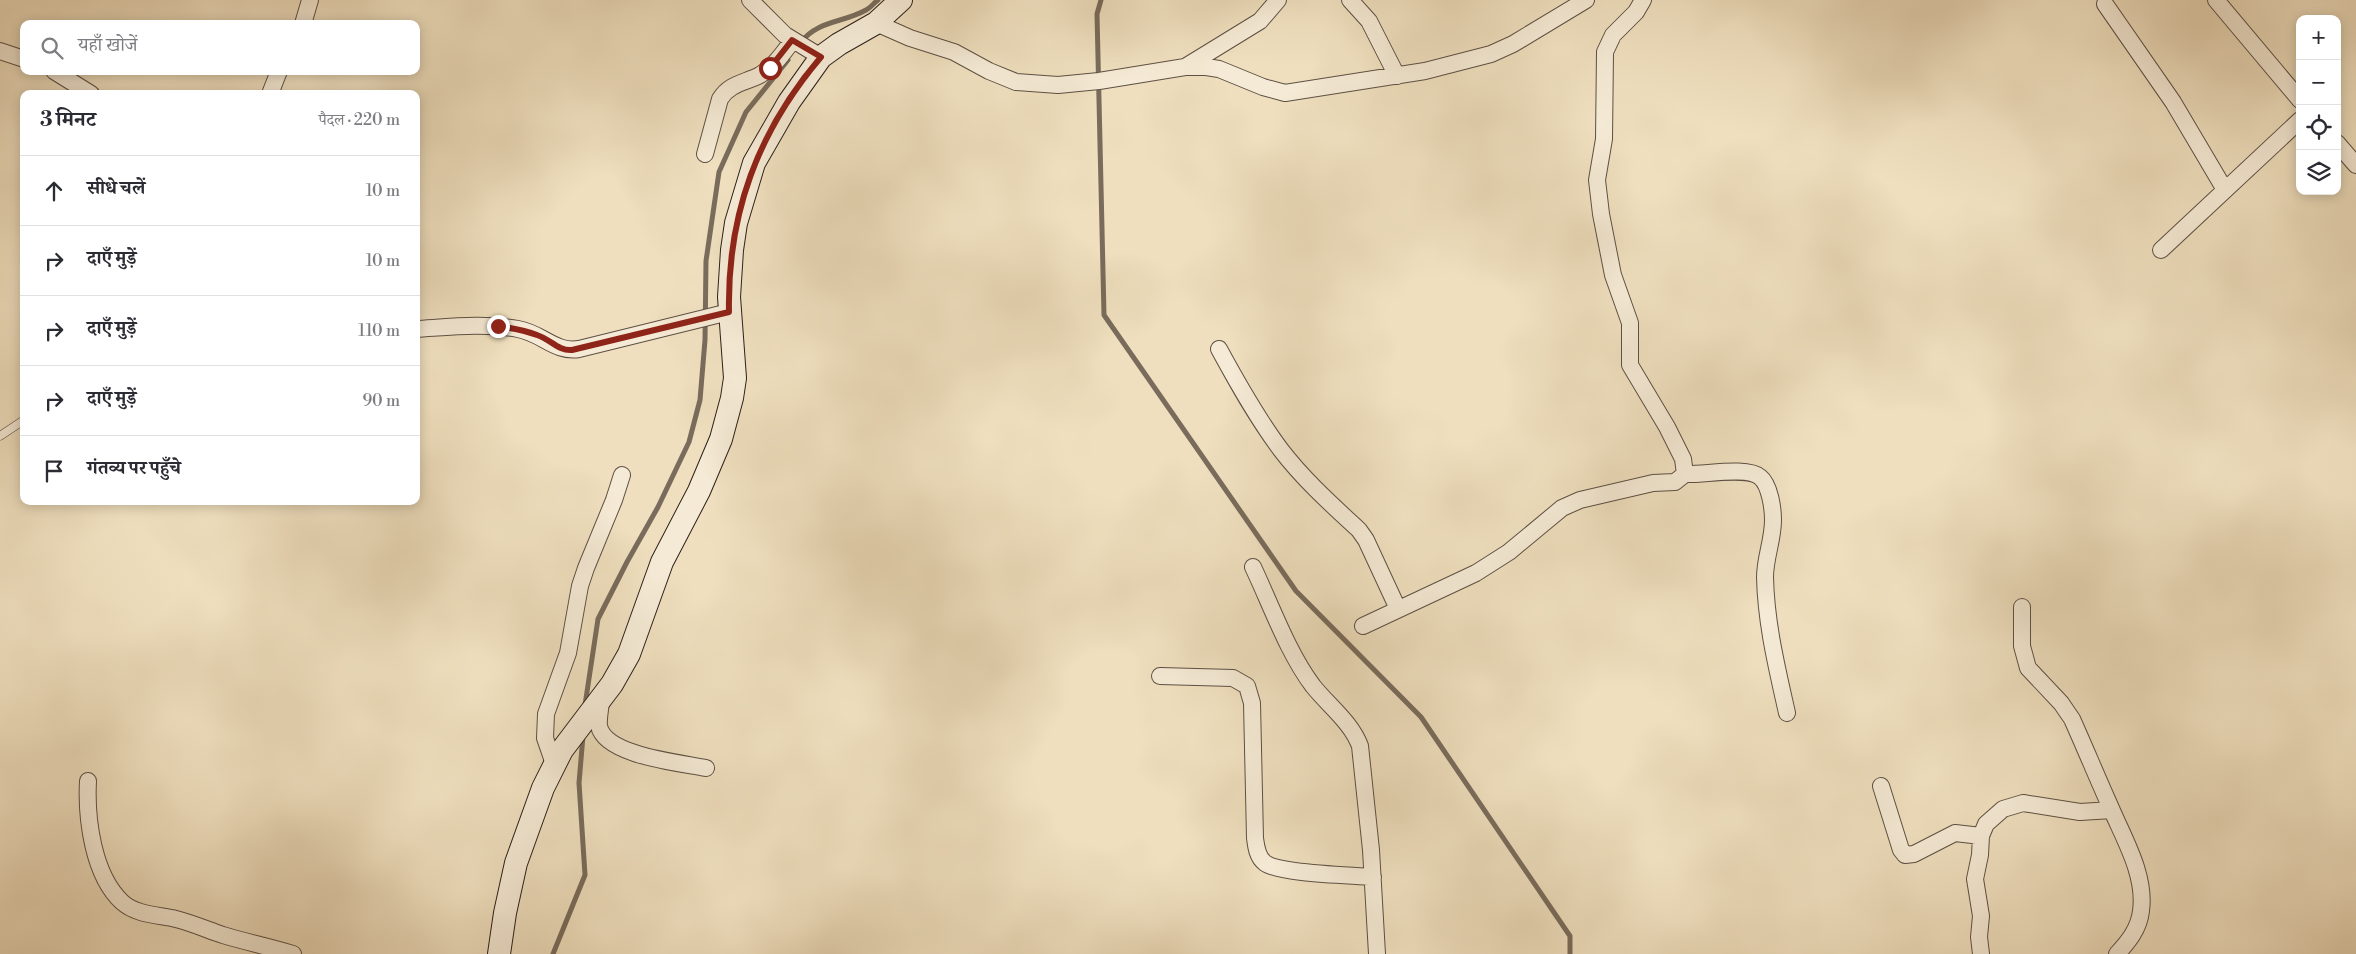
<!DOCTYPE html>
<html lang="hi">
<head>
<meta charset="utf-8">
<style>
	:root { --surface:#fff; --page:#f7f7f7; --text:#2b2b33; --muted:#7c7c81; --line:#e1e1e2 }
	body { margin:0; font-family:"Libre Bodoni","Noto Serif Devanagari",serif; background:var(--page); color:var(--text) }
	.controls { position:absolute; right:15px; top:15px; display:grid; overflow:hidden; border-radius:10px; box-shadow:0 2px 12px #0003 }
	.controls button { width:45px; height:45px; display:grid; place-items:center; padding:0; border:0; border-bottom:1px solid var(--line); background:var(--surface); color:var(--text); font:25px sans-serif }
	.stop { position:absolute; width:15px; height:15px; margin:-11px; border:4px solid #8f2418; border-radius:50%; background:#fff }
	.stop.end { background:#8f2418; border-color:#fff; box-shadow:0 1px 5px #0008 }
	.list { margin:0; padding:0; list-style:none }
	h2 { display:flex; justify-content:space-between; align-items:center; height:65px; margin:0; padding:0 20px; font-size:21px }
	h2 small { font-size:16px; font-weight:400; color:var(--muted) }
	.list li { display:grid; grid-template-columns:32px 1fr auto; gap:15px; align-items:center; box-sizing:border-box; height:70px; padding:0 20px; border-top:1px solid var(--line) }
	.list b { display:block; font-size:19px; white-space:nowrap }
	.list em { font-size:16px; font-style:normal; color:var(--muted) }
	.icon { flex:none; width:28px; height:28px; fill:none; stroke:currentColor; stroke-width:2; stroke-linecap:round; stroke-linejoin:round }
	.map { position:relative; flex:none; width:2356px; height:954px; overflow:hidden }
	.search { position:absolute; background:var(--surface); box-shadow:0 2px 12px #0003; left:20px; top:20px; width:400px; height:55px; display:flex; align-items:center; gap:12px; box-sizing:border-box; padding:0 18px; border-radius:10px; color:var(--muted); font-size:19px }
	.panel { position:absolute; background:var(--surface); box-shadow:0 2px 12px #0003; left:20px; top:90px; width:400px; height:415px; border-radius:10px }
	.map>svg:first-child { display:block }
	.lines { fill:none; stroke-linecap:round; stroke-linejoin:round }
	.stream { stroke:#796c5c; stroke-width:5 }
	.lane-casing { stroke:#5d5044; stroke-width:9 }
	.street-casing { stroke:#5d5044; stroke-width:18 }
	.secondary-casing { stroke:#2c201b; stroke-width:24 }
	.lane { stroke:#f5ead5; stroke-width:8 }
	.street { stroke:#f5ead5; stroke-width:16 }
	.secondary { stroke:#f5ead5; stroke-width:22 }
	.route { stroke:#8f2418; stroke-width:6 }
</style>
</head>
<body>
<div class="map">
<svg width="2356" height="954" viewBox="0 0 2356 954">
	<rect width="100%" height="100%" fill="#efdfbe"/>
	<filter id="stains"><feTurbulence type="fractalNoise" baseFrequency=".004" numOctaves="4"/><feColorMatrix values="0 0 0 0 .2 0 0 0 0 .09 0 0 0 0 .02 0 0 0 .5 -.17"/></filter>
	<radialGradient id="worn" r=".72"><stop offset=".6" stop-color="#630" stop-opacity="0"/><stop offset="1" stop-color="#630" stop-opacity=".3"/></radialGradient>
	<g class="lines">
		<!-- stream -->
		<path class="stream" d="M 1101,0 L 1097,14 L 1104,315 L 1296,591 L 1421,717 L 1570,936 L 1570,954
			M 800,43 C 818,20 843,23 866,10 C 870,8 874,3 878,0
			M 585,705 L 598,619 L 627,562 L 658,507 L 689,442 L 700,400 L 705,340 L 706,261 L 719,172 L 746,112 L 788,60
			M 553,954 L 585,875 L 579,783 L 583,736"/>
		<!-- lane casing -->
		<g class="lane-casing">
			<path id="lane" d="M 0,436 L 24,420"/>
		</g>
		<!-- street casing -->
		<g class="street-casing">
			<path id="street" d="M 750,0 L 785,35 L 821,57
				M 1350,0 L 1369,21 L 1397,76
				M 2216,0 L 2300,100
				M 2105,4 L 2173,102 L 2225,190
				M 876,23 L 910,38 L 954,52 L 989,71 L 1016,82 L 1058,85 L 1099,81 L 1185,67 L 1206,67 L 1219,69 L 1263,87 L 1285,93 L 1425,71 L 1491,54 L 1513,44 L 1586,0
				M 303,24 L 310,0
				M 0,51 L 24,59
				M 1185,67 L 1260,21 L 1278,0
				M 54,71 L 91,94
				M 270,94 L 279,71
				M 2337,143 L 2356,165
				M 705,154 L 720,99 C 730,83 745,83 760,75 C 774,67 783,53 793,40
				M 2161,250 L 2300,120
				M 416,329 C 450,327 484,323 518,329 C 542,333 555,353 579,349 L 729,312
				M 1219,349 C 1238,384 1257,418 1281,450 C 1304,480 1332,505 1359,530 L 1366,540 L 1398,609
				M 1685,474 C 1704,475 1747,466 1760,477 C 1770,485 1773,509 1773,520 C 1773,540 1765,558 1765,577 C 1766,624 1777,668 1787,713
				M 1253,567 C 1271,605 1288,653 1313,686 C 1329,706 1351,722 1360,746 L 1371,850 L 1377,954
				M 2022,607 L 2022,646 L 2028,668 L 2061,703 L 2072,719 C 2085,748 2097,777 2110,806 C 2124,839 2146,875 2141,911 C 2139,929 2128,942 2117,954
				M 1363,626 L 1476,573 L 1509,552 L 1562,508 L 1580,500 L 1653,483 L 1675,482 L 1685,474 L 1683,459 L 1667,427 L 1630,365 L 1630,323 L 1613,275 L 1601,214 L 1597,180 L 1604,139 L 1605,52 L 1613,35 L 1636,12 L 1643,0
				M 1160,676 L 1233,678 L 1247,686 L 1252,703 L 1255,838 C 1256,846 1257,857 1265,863 C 1280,874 1351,875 1373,877
				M 601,699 C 601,707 598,718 599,726 C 605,756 682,763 706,768
				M 554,764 L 545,738 L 546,714 L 568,653 L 580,586 L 586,568 L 614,500 L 622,475
				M 88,781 C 86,819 93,875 122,902 C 136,915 159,915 176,919 C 192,923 208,930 223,935 C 246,942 270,947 293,954
				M 1881,786 L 1901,850 L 1905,855 L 1914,854 L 1955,833 L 1981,836
				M 1981,954 L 1979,937 L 1981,916 L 1975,879 L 1980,855 L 1981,836 L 1986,824 L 2003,809 L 2023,803 L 2080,812 L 2112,810"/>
		</g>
		<!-- secondary casing -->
		<g class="secondary-casing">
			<path id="secondary" d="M 499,954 L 505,913 L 516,863 L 543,788 L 562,750 L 612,684 L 629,654 L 662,562 L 699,491 L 721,439 L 732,398 L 735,378 L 729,297 L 732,250 L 736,223 L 754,163 L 789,102 L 821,57 L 839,44 L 876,23 L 901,0"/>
		</g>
		<!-- lane -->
		<use href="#lane" class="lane"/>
		<!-- street -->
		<use href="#street" class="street"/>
		<!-- secondary -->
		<use href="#secondary" class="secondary"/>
	</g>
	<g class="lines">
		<!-- route -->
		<path class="route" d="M 498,326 C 512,328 524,330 537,335 C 550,339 558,351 572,350 L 729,312 C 727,214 758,131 821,57 L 792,40 L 770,68"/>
	</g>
	<rect width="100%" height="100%" filter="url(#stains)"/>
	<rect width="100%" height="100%" fill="url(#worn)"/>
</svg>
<div class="controls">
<button>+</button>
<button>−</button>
<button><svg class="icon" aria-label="locate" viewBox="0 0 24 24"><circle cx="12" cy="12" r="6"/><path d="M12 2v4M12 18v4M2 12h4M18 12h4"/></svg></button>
<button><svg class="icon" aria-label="layers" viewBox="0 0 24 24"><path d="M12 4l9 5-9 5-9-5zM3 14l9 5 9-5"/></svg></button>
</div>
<div class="stop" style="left:770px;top:68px"></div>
<div class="stop end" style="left:498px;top:326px"></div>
<div class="search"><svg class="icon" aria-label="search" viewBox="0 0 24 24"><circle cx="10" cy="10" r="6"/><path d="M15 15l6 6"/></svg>यहाँ खोजें</div>
<section class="panel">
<h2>3 मिनट<small>पैदल · 220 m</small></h2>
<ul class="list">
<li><svg class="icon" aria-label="ahead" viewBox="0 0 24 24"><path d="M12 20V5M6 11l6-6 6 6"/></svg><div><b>सीधे चलें</b></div><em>10 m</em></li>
<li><svg class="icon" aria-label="right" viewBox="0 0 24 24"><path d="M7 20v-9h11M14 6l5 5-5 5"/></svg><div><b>दाएँ मुड़ें</b></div><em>10 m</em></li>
<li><svg class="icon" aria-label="right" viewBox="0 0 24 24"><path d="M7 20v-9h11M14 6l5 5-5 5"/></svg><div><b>दाएँ मुड़ें</b></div><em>110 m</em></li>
<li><svg class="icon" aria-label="right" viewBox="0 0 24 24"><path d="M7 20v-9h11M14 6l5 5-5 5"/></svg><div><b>दाएँ मुड़ें</b></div><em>90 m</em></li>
<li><svg class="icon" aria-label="arrive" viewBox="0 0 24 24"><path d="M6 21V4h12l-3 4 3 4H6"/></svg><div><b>गंतव्य पर पहुँचे</b></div></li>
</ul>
</section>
</div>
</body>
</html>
